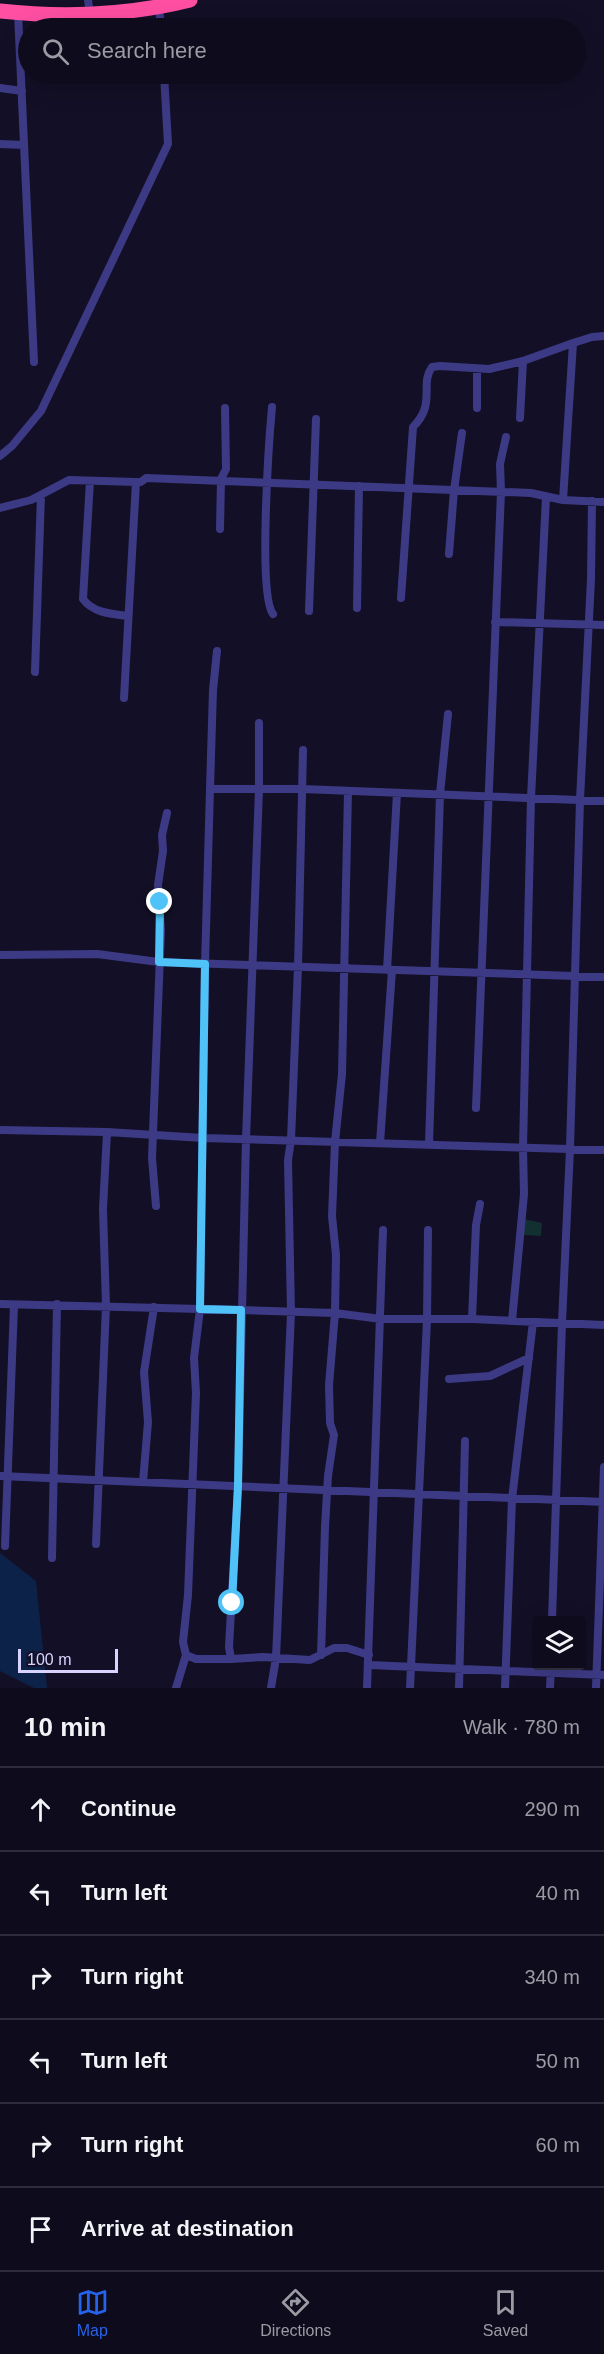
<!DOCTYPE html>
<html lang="en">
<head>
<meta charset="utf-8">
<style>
	:root { --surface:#0e0b1c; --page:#1c1929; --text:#f1f3f6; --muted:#9b9ba3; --line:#2e2b3b; --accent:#2563eb }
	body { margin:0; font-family:Helvetica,sans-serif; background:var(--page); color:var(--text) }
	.controls { position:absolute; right:18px; bottom:18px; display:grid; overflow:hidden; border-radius:6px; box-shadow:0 6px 24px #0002 }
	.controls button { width:54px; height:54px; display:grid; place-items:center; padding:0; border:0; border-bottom:2px solid var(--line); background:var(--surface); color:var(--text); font:30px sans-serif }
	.scale { position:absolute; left:18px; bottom:15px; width:100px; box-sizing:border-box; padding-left:6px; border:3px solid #d9d4ff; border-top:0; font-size:16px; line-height:21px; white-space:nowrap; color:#d9d4ff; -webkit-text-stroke:4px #130f26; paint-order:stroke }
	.stop { position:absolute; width:18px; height:18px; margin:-14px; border:4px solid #4fc3f7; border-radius:50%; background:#fff }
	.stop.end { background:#4fc3f7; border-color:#fff; box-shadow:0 2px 6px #0008 }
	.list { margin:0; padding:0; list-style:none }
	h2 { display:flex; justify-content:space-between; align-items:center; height:78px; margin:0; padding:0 24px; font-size:26px }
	h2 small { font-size:20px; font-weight:400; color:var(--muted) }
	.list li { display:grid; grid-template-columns:39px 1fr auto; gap:18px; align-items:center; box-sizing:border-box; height:84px; padding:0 24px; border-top:2px solid var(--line) }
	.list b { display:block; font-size:22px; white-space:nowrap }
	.list em { font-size:20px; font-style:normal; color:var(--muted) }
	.icon { flex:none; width:33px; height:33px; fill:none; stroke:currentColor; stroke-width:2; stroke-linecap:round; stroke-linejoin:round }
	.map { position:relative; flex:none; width:604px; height:1688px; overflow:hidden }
	.search { position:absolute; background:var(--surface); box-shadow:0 6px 24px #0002; left:18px; right:18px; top:18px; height:66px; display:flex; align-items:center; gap:15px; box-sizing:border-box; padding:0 21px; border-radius:33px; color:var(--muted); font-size:22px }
	.sheet { height:582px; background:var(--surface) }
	nav { display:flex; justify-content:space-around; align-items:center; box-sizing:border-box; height:84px; border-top:2px solid var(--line); background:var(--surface); font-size:16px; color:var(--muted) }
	nav a { display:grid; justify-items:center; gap:3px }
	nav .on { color:var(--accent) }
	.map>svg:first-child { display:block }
	.green { fill:#12302f }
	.water { fill:#0c2248 }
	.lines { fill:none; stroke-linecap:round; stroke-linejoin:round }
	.street { stroke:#3d3a85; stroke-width:8 }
	.highway { stroke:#ff4fa3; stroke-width:15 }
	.route { stroke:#4fc3f7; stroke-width:8 }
</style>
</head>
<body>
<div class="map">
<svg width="604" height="1688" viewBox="0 0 604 1688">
	<rect width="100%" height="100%" fill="#130f26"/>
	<!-- green -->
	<path class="green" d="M 524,1219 L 542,1223 L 541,1236 L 524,1235 Z"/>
	<!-- water -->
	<path class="water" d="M 0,1553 L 36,1581 L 47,1688 L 34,1688 L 0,1671 Z"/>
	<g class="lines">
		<!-- street -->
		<path class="street" d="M 88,0 L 90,15
			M 159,8 L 161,28
			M 18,13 L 34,362
			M 0,88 L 22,91
			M 0,144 L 24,145
			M 272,407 C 269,440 258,595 273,614
			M 477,408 L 477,370
			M 520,418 L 523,361
			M 0,456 L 12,446 L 41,411 L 168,144 L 164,74
			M 90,481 L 83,599 C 93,613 112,614 128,616
			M 563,500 L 573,343 L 592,337 L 604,336
			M 0,508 L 31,500 L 69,480 L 136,482 L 141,482 L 146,478 L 531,493 L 563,500 L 604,502
			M 220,529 L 221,479 L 226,469 L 225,408
			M 449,554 L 454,490 L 462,433
			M 401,598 L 413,427 C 437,403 419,385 432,367 L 440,366 L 489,369 L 523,361 L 573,343
			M 357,608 L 359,486
			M 309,611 L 316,419
			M 495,622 L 604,625
			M 35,672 L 41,495
			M 124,698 L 136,482
			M 259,723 L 259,789 L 246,1139 L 238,1486 L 229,1647 L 231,1659 L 263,1657 L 310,1660 L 334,1648 L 347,1648 L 369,1655
			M 210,789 L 213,690 L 217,651
			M 0,955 L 97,954 L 159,962 L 604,977
			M 387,970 L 397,793
			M 476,1108 L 501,492 L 500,464 L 506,437
			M 0,1130 L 107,1132 L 203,1138 L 604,1150
			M 380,1143 L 392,970
			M 429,1145 L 440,794 L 448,714
			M 156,1206 L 152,1158 L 161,930 L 158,885 L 163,851 L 162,835 L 167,813
			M 0,1304 L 241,1310 L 335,1313 L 381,1319 L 472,1319 L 604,1325
			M 472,1319 L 476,1225 L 480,1204
			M 512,1321 L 524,1194 L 523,1148 L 531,798 L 546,497
			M 449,1379 L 490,1376 L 529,1358
			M 0,1476 L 604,1502
			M 143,1482 L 148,1422 L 144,1372 L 154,1307
			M 96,1544 L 106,1306 L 103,1209 L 107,1132
			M 5,1546 L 14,1305
			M 52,1558 L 57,1304
			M 552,1620 L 562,1323 L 570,1149 L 580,800 L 591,579 L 592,501
			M 321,1655 L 325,1527 L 328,1476 L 334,1435 L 330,1423 L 329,1385 L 335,1313 L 336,1255 L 332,1216 L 335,1142 L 342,1074 L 348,791
			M 231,1659 L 196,1659 L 186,1655 L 183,1642 L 188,1595 L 196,1393 L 194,1358 L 200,1309 L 205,964 L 210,789 L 303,789 L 604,801
			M 369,1665 L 604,1675
			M 176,1688 L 186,1655
			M 271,1688 L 276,1658 L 291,1313 L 288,1160 L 291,1140 L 298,967 L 303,750
			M 367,1688 L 383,1230
			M 410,1688 L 427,1320 L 428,1230
			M 459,1688 L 465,1441
			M 505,1688 L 512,1499 L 533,1322
			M 550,1688 L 551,1666
			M 596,1688 L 604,1467"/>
		<!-- highway -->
		<path class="highway" d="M 0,11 C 65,18 126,16 190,0"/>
	</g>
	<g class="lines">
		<!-- route -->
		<path class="route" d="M 160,902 L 159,962 L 205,964 L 200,1309 L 241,1310 L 238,1486 L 232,1603"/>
	</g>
</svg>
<div class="controls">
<button><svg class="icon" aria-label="layers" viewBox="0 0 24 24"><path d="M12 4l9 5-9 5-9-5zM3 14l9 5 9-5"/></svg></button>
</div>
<div class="scale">100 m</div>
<div class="stop" style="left:232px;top:1603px"></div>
<div class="stop end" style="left:160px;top:902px"></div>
<div class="search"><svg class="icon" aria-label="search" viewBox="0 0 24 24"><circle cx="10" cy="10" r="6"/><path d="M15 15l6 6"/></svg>Search here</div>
</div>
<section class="sheet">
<h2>10 min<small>Walk · 780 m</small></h2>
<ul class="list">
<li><svg class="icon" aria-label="ahead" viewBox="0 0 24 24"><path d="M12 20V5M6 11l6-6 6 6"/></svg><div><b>Continue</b></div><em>290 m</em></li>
<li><svg class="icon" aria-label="left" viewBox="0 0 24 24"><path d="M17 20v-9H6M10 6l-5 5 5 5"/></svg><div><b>Turn left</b></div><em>40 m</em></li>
<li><svg class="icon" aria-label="right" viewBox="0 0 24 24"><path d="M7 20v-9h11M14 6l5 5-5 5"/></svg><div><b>Turn right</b></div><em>340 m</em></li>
<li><svg class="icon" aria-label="left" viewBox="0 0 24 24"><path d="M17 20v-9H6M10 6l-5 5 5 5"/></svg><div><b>Turn left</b></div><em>50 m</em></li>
<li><svg class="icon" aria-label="right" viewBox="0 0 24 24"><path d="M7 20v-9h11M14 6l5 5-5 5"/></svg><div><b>Turn right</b></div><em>60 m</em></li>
<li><svg class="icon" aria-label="arrive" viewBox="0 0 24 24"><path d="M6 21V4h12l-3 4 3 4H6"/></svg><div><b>Arrive at destination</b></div></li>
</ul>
</section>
<nav>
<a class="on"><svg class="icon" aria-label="map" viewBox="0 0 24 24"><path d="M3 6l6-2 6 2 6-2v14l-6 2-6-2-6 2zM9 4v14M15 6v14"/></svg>Map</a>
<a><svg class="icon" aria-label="directions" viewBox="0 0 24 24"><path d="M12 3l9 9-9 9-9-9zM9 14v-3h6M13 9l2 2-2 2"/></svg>Directions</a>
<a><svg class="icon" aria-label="saved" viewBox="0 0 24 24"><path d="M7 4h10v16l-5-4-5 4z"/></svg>Saved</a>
</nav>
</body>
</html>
